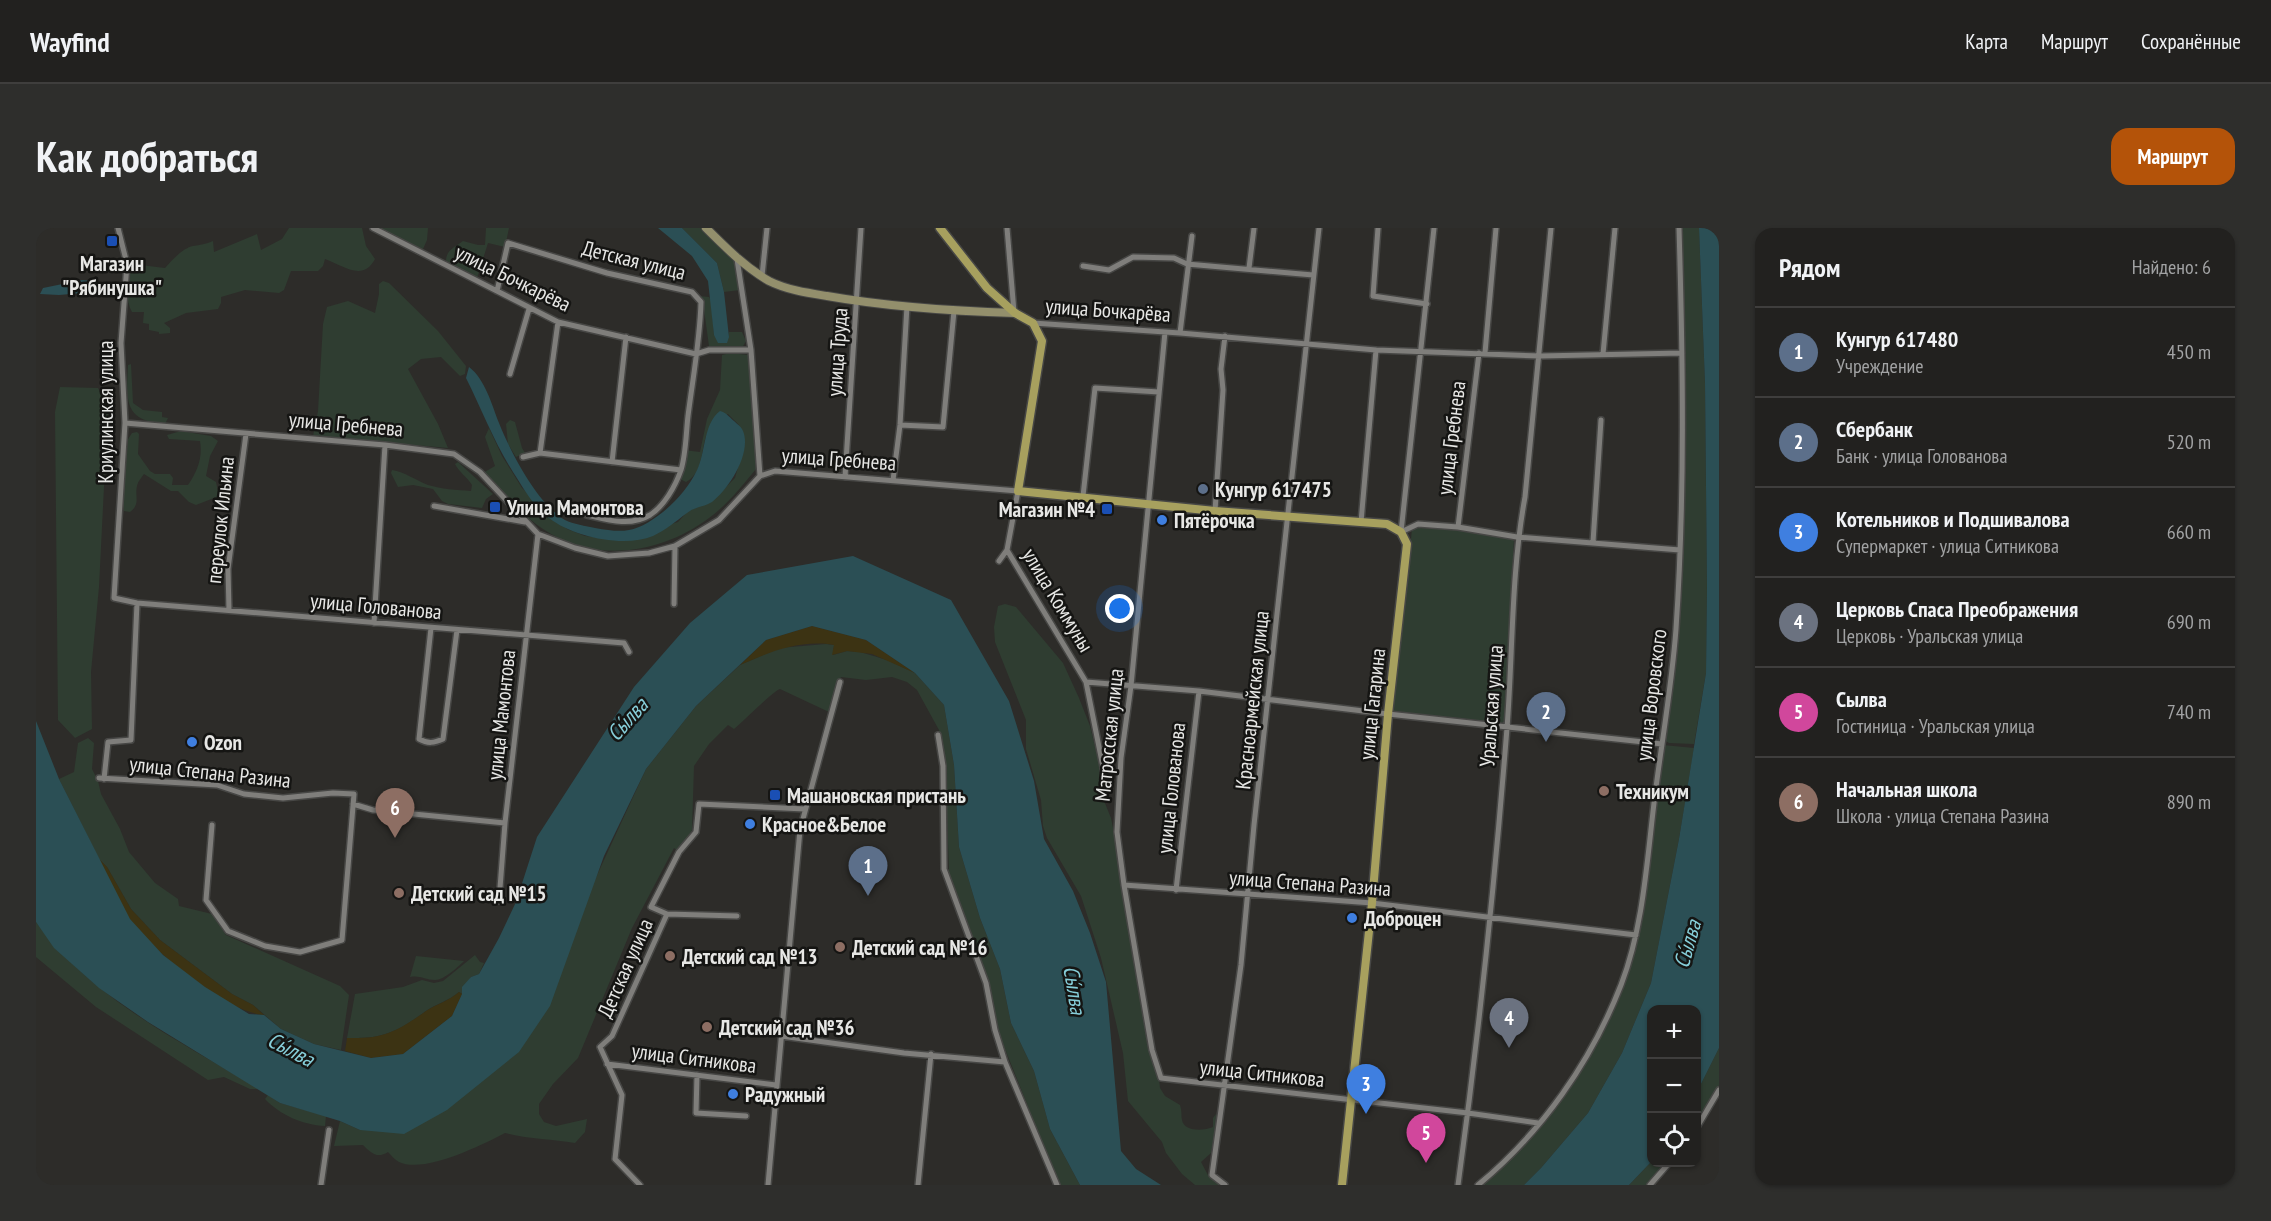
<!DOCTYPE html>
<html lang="ru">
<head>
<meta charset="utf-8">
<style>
	:root { --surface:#22211f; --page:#2e2e2c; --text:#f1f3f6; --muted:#a2a3a4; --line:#3f3e3d; --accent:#b45309 }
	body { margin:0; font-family:"PT Sans Narrow",sans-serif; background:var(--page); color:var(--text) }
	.controls { position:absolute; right:18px; bottom:18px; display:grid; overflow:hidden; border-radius:12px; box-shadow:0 2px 4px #0004 }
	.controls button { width:54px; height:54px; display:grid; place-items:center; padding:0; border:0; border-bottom:2px solid var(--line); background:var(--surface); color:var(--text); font:30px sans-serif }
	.you { position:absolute; left:1084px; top:381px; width:21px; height:21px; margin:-15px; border:4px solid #fff; border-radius:50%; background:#1a73e8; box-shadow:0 0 0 9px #1a73e833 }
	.badge { display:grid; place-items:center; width:39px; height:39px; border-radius:50%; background:var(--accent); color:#fff; font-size:20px; font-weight:700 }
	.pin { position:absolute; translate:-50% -50px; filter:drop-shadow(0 2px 3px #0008) }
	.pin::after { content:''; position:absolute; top:32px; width:21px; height:18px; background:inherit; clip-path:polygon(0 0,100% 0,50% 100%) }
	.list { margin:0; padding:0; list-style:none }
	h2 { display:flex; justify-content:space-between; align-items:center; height:78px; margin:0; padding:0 24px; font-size:26px }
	h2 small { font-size:20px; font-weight:400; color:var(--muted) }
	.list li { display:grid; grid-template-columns:39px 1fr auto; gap:18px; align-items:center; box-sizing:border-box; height:90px; padding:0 24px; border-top:2px solid var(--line) }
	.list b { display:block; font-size:22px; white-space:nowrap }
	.list p { margin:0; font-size:20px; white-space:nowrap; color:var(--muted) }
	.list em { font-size:20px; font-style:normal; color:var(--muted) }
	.icon { flex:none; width:33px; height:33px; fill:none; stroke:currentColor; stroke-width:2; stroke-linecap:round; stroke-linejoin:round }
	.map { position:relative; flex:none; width:1683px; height:957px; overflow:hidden; border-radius:18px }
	header { display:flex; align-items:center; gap:36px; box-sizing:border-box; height:84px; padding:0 30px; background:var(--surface); border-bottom:2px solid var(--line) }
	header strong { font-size:28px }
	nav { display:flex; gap:33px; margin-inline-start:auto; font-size:21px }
	.intro { display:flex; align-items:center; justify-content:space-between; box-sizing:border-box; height:144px; padding:0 36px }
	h1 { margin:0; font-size:42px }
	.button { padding:15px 27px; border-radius:18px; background:var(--accent); color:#fff; font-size:21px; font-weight:700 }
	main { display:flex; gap:36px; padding:0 36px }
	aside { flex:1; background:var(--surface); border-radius:18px; box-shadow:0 2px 4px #0004 }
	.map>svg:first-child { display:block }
	.green { fill:#2f3d31 }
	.sand { fill:#3c3313 }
	.water { fill:#2b4f55 }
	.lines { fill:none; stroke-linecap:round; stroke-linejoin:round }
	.street-casing { stroke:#474745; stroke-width:8 }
	.secondary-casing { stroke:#474745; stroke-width:10 }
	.primary-casing { stroke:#474745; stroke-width:11 }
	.street { stroke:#7f7e7b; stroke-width:5 }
	.secondary { stroke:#938f6c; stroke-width:8 }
	.primary { stroke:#a7a05e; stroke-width:8 }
	.transit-dot { fill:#1a4fb4; stroke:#151513; stroke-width:2 }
	.service-dot { fill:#5c6f8a; stroke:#151513; stroke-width:2 }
	.shop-dot { fill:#3f7fe0; stroke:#151513; stroke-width:2 }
	.education-dot { fill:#8d6e63; stroke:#151513; stroke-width:2 }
	.labels { text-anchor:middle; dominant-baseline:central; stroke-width:5; stroke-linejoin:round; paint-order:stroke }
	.street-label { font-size:21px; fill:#e7e7e5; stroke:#151513 }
	.poi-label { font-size:21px; font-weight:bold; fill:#e7e7e5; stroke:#151513; text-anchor:start }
	.water-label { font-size:22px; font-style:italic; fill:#86ced9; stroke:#151513 }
</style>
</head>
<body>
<header>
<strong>Wayfind</strong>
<nav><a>Карта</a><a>Маршрут</a><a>Сохранённые</a></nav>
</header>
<div class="intro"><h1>Как добраться</h1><a class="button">Маршрут</a></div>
<main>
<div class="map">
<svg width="1683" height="957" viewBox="0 0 1683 957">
	<rect width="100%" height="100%" fill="#2d2c29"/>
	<!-- green -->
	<path class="green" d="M 253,0 L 326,0 L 330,18 L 339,31 C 327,54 308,38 289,31 L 287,38 L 282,43 L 255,43 L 248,62 L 243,65 L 209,62 L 185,69 L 185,75 L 182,81 L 150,85 L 128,95 L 134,100 L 134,105 L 123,106 L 123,104 L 113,102 L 113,96 L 107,95 L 108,84 L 96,84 C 88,71 92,50 96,36 L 129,40 C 136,32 147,20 157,18 C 164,17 170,16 177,13 L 178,24 L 221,6 L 225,22 L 246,11 Z
		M 346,0 L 392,0 L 391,12 L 387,21 L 382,20 L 346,3 Z
		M 450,0 L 473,0 L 469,19 L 452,15 L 441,50 L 410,33 C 410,22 419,19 427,13 L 442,17 L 449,17 Z
		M 646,0 L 667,0 L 699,33 L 704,62 L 688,64 L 681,35 Z
		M 1644,0 L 1663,0 L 1669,155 L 1671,360 L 1670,445 L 1658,516 L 1633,515 L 1628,512 L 1645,326 Z
		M 347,53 L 353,55 L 402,103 L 430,138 L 429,146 L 424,148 L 405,129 L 385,131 L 372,141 L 402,196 L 412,220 L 277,208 L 282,183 L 287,96 L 291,79 L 312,73 L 339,85 L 343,66 L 343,56 Z
		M 663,68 L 673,69 L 675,72 L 678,107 L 693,109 L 693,104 L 706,104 L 710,113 L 706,120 L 676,121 L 673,118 L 667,74 Z
		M 694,125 L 713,127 L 720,241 C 706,258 692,276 673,290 C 625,326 559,336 507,301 C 484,286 466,264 447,245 L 459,238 L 449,209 L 453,200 L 466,228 L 486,260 L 531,301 L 549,308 L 582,312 L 642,294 L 652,283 L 676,273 L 699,250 L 709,215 L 703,197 L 692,186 C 686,190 676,195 673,201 C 664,218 669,244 650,254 L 646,252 L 644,248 L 648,222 L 664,224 L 671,191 L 684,162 L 686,127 Z
		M 95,136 L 97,175 L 107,182 L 126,184 L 126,189 L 132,190 L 129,196 C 88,193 90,173 92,137 Z
		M 24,159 L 62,160 L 72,179 L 63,359 L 55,444 L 56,501 L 39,510 L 22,492 L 19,184 Z
		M 474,192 L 479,194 L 486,220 L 489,225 L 480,229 L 472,216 L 470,196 Z
		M 145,203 L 175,208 L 182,213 L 174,228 L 170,248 L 180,254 L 183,268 L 160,277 L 153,274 L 142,263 L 135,263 L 108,246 C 108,246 102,254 102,255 C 97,267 106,275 94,284 L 88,283 L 87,276 L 92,211 L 96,205 L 101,204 L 103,206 L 102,226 L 114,243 L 119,246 L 134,246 L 137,250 L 136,257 L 152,257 C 161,244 167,230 164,213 L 133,211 L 131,207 Z
		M 422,234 L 457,266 L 450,271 L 446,280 L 412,276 L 406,273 L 397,261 L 377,257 L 362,259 L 355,245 L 356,242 C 369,244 379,252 392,257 C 405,261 421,262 435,263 L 436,257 C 431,249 422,243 419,236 Z
		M 1383,300 L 1426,302 L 1478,311 L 1469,495 L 1357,483 L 1376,301 Z
		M 969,376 L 980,379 L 1027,435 L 1043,470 L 1054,498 L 1064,539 L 1064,563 L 1075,590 L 1080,615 L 1110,800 L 1111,813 L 1122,842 L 1124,860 L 1129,868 L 1144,877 C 1146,883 1145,887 1146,892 C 1148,904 1168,903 1177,899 L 1177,890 L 1180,886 L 1181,889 L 1175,925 L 1165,934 L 1173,949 L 1184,957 L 1159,957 L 1146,946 L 1130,925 L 1126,914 L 1092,873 L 1087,825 L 1065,730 L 1045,668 L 1011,610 L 1007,598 L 1005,572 L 990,521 L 990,492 L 959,414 L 958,399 L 962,378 Z
		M 790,416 L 798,417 L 797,427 L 811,423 L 824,424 L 851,432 L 879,445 L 908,477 L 918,537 L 923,619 L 944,690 L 964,741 L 975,795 L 998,843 L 1014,901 L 1044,957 L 1024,957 L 1005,918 L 991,876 L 963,806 L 955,765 L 945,730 L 913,645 L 910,552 L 903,502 L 881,462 L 871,454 L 856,449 L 830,452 L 805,449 L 793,484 L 744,461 C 737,463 707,494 698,501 L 692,497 L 673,516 L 658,538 L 656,602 L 643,624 L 638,620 L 596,700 L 542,830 L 517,856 L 503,876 L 503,886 L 508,894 L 520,898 L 551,891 L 549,904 L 539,915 C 516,911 492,911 469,905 C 446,917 388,946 363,934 C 359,932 355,927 352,924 C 341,931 335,925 327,917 L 298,918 L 304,893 L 324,902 L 556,658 L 610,541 L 660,478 L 704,437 L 743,420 Z
		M 52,510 L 58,515 L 56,541 L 62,553 L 65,566 L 84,601 L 93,624 L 119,655 L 142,671 L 143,678 L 176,686 L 190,707 L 304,758 L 313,767 L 305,822 L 278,816 L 245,801 L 217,777 L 196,766 L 124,712 L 95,681 L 71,639 L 63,631 L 23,551 L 38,544 L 42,515 Z
		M 1627,517 L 1658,520 L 1643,611 L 1615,755 L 1586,825 L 1552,885 L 1505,940 L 1488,957 L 1446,957 C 1522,892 1580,804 1603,707 C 1607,689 1608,670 1610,652 C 1617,607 1622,562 1627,517 Z
		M 0,694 C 56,771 144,813 223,861 L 214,861 L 188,849 L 172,852 L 60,779 L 0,729 Z
		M 439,727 L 444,734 L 448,735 L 443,746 L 435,749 L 426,766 L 423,764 C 413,773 400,776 390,783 C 361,804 348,811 311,810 L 319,766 L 367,759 L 386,752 L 398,755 L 407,753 Z
		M 380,728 L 428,733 C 422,739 408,752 399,752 C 389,752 384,747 374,749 Z
		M 1683,820 L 1683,857 L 1661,895 L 1661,864 Z
		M 232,867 L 244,875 L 290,888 L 289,898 C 267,897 244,887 229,871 Z
		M 1615,934 L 1632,935 L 1611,957 L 1593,957 Z"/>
	<!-- sand -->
	<path class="sand" d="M 776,398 L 830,412 L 879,445 L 836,426 L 811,423 L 796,427 L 798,417 C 765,411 733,424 704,437 L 730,412 Z
		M 63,631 L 71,639 L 95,681 L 124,712 L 196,766 L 217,777 L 228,787 C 187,783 120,725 95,693 C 82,675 73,651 63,631 Z
		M 423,764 L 426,766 L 416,788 L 367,826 L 335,830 L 309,823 L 311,810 C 348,811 360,804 390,783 C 401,776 413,773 423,764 Z"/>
	<!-- water -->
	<path class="water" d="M 622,0 L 646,0 L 681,35 L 688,64 L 693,109 L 691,115 L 682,115 L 678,107 L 672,53 L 656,28 Z
		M 1663,0 L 1683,0 L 1683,820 L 1661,864 L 1660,782 L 1616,782 L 1615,934 L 1593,957 L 1488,957 L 1505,940 L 1552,885 L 1586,825 L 1615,755 L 1643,611 L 1670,445 L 1671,360 L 1669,155 Z
		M 46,52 L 59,53 L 61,59 L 58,64 L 23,67 L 4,66 L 7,60 Z
		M 433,139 C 449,151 456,177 463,195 C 474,223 502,277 529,292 C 537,296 550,298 559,300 C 587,305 599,305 623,287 C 638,276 653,259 661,242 C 670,224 667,196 684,183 C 691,185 692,188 698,193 C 701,196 705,198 707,203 C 716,225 693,261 676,274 C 668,279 658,279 651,285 C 640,293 630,302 617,308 C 588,320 537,309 513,290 C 496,277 488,261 477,244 C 458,214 446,182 430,150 Z
		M 817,328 L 915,372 L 973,473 L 998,553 L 1008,611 L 1037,663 L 1054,705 L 1070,754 L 1085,923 L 1100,941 L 1125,957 L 1044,957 L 1014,901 L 998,843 L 975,795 L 964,741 L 944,690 L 923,619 L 918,537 L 908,477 L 879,445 L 830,412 L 776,398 L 730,412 L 660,478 L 610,541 L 568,628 L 514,778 L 483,824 L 411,882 L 368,906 L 324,902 L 304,893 L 244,875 L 112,794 L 63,760 L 18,720 L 0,694 L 0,493 L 23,551 L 94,691 L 127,727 L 169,759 L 213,786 L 228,787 L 245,801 L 278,816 L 335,830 L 367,826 L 416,788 L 426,766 L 426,759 L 435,749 L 443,746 L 463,710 L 480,674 L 501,609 L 598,459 L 654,395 L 711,347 Z"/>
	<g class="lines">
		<!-- street casing -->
		<g class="street-casing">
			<path id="street" d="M 82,0 L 91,36 L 85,115 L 89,195 L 78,370 L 101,375 L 588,415 L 593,424
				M 337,0 L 522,94 L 660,126 L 673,122 L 715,122
				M 971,0 L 978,84
				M 1342,0 L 1337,68 L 1391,76
				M 701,31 L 715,122 L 724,248
				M 1047,38 L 1073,42 L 1097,29 L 1138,30 L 1151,36 L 1277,47
				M 1213,40 L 1218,0
				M 726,48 L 731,0
				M 461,63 L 472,15 L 571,45 L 656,64 L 665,74 C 664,112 657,149 652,188 C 650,205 650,226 645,242 C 639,259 628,278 614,287 C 594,299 572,292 551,287
				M 997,95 L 1144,105 L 1340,122 L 1504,128 L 1646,125
				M 1129,104 L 1095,458 L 1085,530 L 1081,604 L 1088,657 L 1116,822 L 1125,850 L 1432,885 L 1502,895
				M 1144,105 L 1156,8
				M 1449,125 L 1460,0
				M 1567,126 L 1579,0
				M 474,146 L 493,81
				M 89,195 L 349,217 L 418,226 L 444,244 L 502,306 L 539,320 L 572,328 L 613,325 L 639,318 L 683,292 L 724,248 L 739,243 L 982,263 L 971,322 L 1050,454 L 1067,539 L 1069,560
				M 864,197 L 907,199 L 918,83
				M 504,225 L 522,94
				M 487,229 L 504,225 L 645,242
				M 576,234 L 590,109
				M 809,249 L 825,0
				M 857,252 L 864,197 L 871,78
				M 1047,268 L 1059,160 L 1123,164
				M 398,278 L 489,294
				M 1179,283 L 1187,162 L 1185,141 L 1189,108
				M 1325,294 L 1340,122
				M 1422,299 L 1443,125
				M 1365,304 L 1398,0
				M 1365,304 L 1382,296 L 1422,299 L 1481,309 L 1644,322
				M 1557,314 L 1565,192
				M 963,333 L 971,322
				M 638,376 L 639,318
				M 193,382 L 192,341 L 210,206
				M 338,395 L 349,217
				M 395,400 L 383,511 C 392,516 398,515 407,511 L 421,402
				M 1050,454 L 1163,463 L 1352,486 L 1626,516
				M 902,507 L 907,538 L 908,641 L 950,755 L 959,802 L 969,834 L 1021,957
				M 63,550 L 181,557 L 208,566 L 247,570 L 297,565 L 318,566 L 306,712 L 264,724 L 229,718 L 192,703 L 170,672 L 176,597
				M 68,551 L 72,514 L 95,512 L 101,375
				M 317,576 L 337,582 L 469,595
				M 1088,657 L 1336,675 L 1600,707
				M 1140,662 L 1163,463
				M 463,673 L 469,595 L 502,306
				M 631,686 L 701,688
				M 745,808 L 868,825 L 969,834
				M 571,836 L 740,857
				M 661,847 L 660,885 L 710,888
				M 1660,901 L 1683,862
				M 285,957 L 293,902
				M 604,957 L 579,931 L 586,867 L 564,819 L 576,808 L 631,686 L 615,679 L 643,624 L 660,604 L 663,576 L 769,581
				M 732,957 L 764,602 L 804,454
				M 882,957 L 895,826
				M 1189,957 L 1176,947 L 1205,737 L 1218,597 L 1283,0
				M 1422,957 C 1443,805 1459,653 1471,500 C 1477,423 1475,345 1489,269 L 1515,0
				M 1442,957 C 1506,904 1555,834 1585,757 C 1608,697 1611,630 1619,567 C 1626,512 1636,456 1640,401 C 1649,268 1647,134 1643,0
				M 1614,957 L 1634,934"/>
		</g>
		<!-- secondary casing -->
		<g class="secondary-casing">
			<path id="secondary" d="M 670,0 C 690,20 709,39 733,53 C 751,62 772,65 791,68 C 853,79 916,83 979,85"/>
		</g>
		<!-- primary casing -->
		<g class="primary-casing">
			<path id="primary" d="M 904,0 L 951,60 L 979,85 L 997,95 L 1006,113 L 982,263 L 1179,283 L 1351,296 L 1365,304 L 1371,316 L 1352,486 L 1336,675 L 1306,957"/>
		</g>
		<!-- street -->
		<use href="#street" class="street"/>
		<!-- secondary -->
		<use href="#secondary" class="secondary"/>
		<!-- primary -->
		<use href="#primary" class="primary"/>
	</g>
	<!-- markers -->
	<g class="transit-dot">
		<rect x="70" y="7" width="12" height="12" rx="3"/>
		<rect x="453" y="273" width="12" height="12" rx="3"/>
		<rect x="1065" y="275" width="12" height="12" rx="3"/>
		<rect x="733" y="561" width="12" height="12" rx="3"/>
	</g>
	<circle class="service-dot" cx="1167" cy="261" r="6"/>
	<g class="shop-dot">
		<circle cx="1126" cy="292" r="6"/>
		<circle cx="156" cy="514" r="6"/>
		<circle cx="714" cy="596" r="6"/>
		<circle cx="1316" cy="690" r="6"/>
		<circle cx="697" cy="866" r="6"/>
	</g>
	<g class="education-dot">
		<circle cx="1568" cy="563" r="6"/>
		<circle cx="363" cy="665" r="6"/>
		<circle cx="804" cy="719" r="6"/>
		<circle cx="634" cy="728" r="6"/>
		<circle cx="671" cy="799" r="6"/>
	</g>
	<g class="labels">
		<!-- street labels -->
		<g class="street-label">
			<text transform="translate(598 32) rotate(14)">Детская улица</text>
			<text transform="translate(477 50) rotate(26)">улица Бочкарёва</text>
			<text transform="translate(1072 82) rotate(4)">улица Бочкарёва</text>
			<text transform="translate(801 124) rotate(-86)">улица Труда</text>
			<text transform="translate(69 184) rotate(-90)">Криулинская улица</text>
			<text transform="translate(310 196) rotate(5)">улица Гребнева</text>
			<text transform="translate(1415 210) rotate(-83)">улица Гребнева</text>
			<text transform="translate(803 231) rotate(4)">улица Гребнева</text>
			<text transform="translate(184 292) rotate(-84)">переулок Ильина</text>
			<text transform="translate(1022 372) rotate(59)">улица Коммуны</text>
			<text transform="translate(340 378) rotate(5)">улица Голованова</text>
			<text transform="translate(1615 467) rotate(-83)">улица Воровского</text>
			<text transform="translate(1216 472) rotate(-84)">Красноармейская улица</text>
			<text transform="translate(1336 476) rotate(-84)">улица Гагарина</text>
			<text transform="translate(1455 478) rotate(-86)">Уральская улица</text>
			<text transform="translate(465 487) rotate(-84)">улица Мамонтова</text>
			<text transform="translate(1073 507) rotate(-84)">Матросская улица</text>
			<text transform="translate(174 544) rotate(6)">улица Степана Разина</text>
			<text transform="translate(1135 560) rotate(-84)">улица Голованова</text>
			<text transform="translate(1274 655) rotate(4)">улица Степана Разина</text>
			<text transform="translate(589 740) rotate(-66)">Детская улица</text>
			<text transform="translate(658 830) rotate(7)">улица Ситникова</text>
			<text transform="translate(1226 845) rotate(6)">улица Ситникова</text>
		</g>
		<!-- poi labels -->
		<g class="poi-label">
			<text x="76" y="35" text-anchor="middle">Магазин<tspan x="76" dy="24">"Рябинушка"</tspan></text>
			<text x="1179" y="261">Кунгур 617475</text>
			<text x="471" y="279">Улица Мамонтова</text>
			<text x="1059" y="281" text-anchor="end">Магазин №4</text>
			<text x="1138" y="292">Пятёрочка</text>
			<text x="168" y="514">Ozon</text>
			<text x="1580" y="563">Техникум</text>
			<text x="751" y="567">Машановская пристань</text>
			<text x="726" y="596">Красное&amp;Белое</text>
			<text x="375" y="665">Детский сад №15</text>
			<text x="1328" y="690">Доброцен</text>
			<text x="816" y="719">Детский сад №16</text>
			<text x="646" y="728">Детский сад №13</text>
			<text x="683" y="799">Детский сад №36</text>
			<text x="709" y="866">Радужный</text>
		</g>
		<!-- water labels -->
		<g class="water-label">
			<text transform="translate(591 491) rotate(-48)">Сы́лва</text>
			<text transform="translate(1651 716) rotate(-74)">Сы́лва</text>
			<text transform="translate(1039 762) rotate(81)">Сы́лва</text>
			<text transform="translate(255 821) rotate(28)">Сы́лва</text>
		</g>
	</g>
</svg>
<div class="controls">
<button>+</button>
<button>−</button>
<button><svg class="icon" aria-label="locate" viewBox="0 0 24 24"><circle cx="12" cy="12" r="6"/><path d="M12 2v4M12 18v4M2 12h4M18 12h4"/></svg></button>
</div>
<div class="you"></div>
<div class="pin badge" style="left:832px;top:668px;background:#5c6f8a">1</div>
<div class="pin badge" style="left:1510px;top:514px;background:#5c6f8a">2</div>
<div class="pin badge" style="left:1330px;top:886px;background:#3f7fe0">3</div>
<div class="pin badge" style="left:1473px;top:820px;background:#6b7280">4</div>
<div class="pin badge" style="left:1390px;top:935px;background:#d1479c">5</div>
<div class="pin badge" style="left:359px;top:610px;background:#8d6e63">6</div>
</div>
<aside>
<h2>Рядом<small>Найдено: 6</small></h2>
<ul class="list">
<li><span class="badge" style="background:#5c6f8a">1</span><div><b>Кунгур 617480</b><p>Учреждение</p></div><em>450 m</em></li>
<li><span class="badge" style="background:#5c6f8a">2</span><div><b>Сбербанк</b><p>Банк · улица Голованова</p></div><em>520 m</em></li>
<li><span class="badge" style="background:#3f7fe0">3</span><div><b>Котельников и Подшивалова</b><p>Супермаркет · улица Ситникова</p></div><em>660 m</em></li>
<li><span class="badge" style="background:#6b7280">4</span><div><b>Церковь Спаса Преображения</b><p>Церковь · Уральская улица</p></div><em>690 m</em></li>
<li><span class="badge" style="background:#d1479c">5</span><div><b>Сылва</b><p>Гостиница · Уральская улица</p></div><em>740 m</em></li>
<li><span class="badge" style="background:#8d6e63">6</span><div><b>Начальная школа</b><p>Школа · улица Степана Разина</p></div><em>890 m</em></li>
</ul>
</aside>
</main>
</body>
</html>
